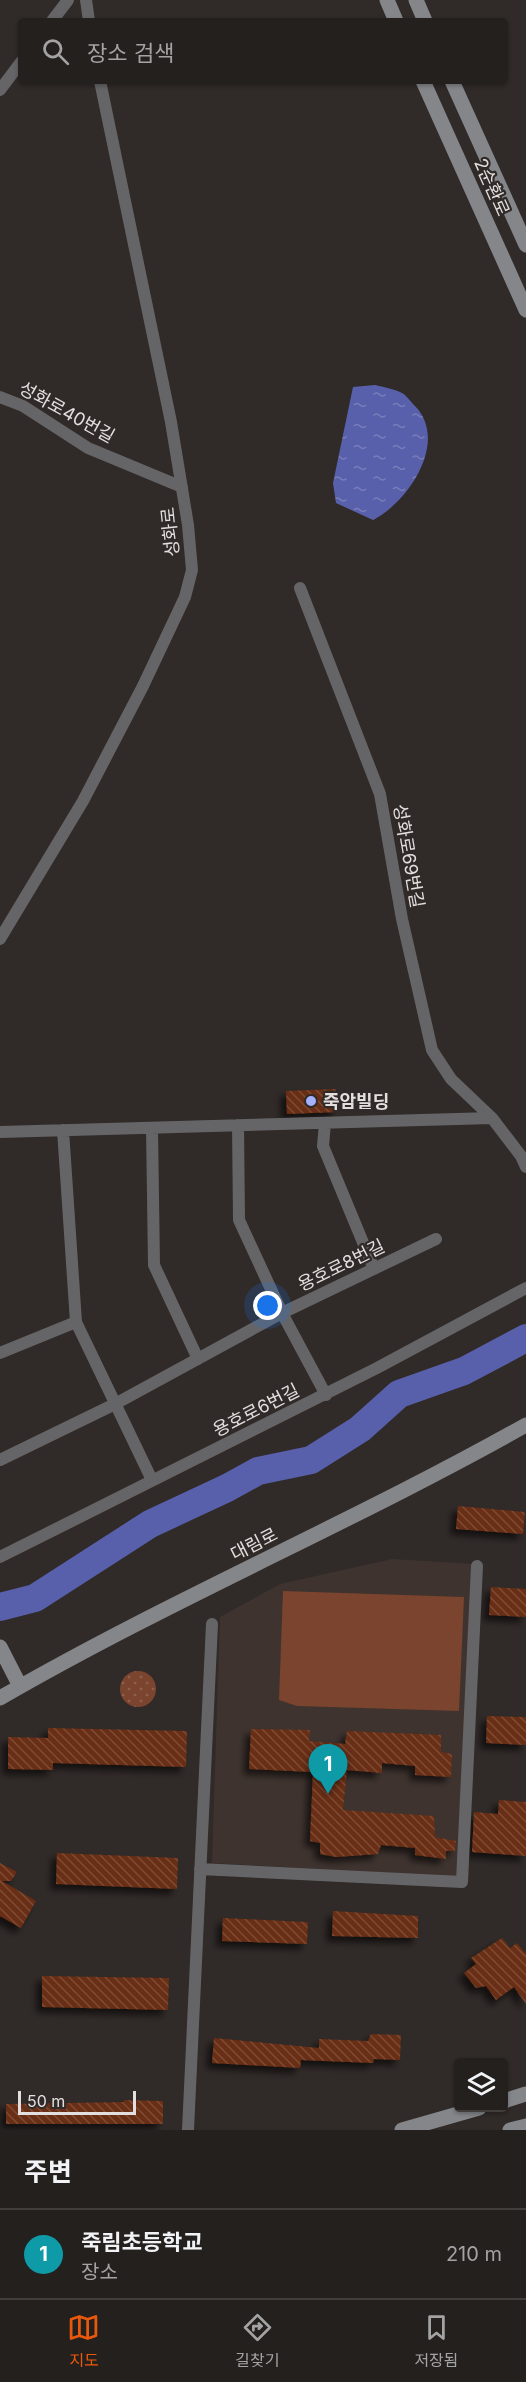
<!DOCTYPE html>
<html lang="ko">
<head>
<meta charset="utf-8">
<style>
	:root { --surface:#24201e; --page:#2c2827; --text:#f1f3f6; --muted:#a3a3a4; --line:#413e3c; --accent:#ea580c }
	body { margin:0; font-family:Inter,"Noto Sans KR",sans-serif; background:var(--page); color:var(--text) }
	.controls { position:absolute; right:18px; bottom:18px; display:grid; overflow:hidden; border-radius:6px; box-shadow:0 2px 4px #0004 }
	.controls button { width:54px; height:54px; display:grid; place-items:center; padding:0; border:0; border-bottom:2px solid var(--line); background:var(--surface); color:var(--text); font:30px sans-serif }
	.scale { position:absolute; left:18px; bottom:15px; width:118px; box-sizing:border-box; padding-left:6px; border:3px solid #e3dfde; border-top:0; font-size:16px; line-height:21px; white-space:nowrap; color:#e3dfde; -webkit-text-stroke:4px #302a28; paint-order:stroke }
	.you { position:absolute; left:268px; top:1306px; width:21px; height:21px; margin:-15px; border:4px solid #fff; border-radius:50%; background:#1a73e8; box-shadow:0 0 0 9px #1a73e833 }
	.badge { display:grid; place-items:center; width:39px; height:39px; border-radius:50%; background:var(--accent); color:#fff; font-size:20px; font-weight:700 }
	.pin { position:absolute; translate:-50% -50px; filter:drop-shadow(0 2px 3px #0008) }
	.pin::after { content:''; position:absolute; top:32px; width:21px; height:18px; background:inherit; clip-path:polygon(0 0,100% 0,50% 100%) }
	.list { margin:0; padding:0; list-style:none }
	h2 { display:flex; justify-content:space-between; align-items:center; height:78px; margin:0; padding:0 24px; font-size:26px }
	h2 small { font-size:20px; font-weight:400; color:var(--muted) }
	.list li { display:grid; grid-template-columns:39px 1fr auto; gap:18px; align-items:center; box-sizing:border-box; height:90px; padding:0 24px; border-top:2px solid var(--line) }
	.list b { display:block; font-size:22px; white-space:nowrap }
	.list p { margin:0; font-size:20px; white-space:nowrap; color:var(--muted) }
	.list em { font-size:20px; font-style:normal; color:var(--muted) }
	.icon { flex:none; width:33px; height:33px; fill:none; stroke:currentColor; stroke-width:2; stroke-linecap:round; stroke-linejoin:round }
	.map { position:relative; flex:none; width:526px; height:2130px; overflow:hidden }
	.search { position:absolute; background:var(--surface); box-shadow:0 2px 4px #0004; left:18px; right:18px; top:18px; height:66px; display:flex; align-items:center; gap:15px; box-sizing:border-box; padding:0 21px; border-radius:6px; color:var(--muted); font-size:22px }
	.sheet { height:168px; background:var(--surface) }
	nav { display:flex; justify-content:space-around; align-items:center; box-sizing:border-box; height:84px; border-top:2px solid var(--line); background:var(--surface); font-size:16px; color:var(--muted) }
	nav a { display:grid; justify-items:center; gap:3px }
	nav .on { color:var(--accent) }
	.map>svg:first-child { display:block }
	.built { fill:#3e332f }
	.grass { fill:url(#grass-dots) }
	.garden { fill:#7b442e }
	.water { fill:url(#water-ripples) }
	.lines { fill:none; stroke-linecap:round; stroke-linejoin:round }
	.river { stroke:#5960ab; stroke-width:28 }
	.building { fill:url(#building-back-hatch); filter:url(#shadow) }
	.street { stroke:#656568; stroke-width:12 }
	.secondary { stroke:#85868a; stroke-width:15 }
	.poi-dot { fill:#a6b1fc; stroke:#302a28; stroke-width:2 }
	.labels { text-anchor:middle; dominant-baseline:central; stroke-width:4.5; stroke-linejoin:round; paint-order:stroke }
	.street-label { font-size:18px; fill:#e3dfde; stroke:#302a28 }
	.poi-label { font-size:18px; font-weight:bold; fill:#e3dfde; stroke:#302a28; text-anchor:start }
</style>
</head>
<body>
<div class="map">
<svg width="526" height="2130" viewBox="0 0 526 2130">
	<defs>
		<pattern id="grass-dots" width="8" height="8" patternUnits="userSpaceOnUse" patternTransform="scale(1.5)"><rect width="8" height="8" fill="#7b442e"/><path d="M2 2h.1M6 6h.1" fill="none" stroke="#8e5f4c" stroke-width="1.8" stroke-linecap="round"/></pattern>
		<pattern id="water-ripples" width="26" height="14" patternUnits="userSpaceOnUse" patternTransform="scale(1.5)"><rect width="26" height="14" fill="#5960ab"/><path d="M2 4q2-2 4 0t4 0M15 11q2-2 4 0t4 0" fill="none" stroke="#797eba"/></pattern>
		<pattern id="building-back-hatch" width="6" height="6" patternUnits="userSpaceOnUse" patternTransform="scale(1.5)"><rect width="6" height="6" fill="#692d12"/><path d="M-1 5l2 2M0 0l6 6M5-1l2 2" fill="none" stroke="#7e4b34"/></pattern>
		<filter id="shadow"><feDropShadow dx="-5.5" dy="5.5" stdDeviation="3" flood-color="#0009"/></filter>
	</defs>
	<rect width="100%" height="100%" fill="#302a28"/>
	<!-- built -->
	<path class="built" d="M 392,1559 L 475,1564 L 460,1877 L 212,1863 L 220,1617 L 280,1584 Z"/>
	<!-- grass -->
	<path class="grass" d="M120 1689a18 18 0 1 1 36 0a18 18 0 1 1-36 0Z"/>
	<!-- garden -->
	<path class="garden" d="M 283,1591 L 464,1597 L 459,1711 L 297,1706 L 279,1700 Z"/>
	<!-- water -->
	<path class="water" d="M 375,385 C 383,387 394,389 402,393 C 406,395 411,402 415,406 C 449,441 409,502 373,520 L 336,503 L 333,483 L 353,387 Z"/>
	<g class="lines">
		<!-- river -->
		<path class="river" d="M 0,1607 L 35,1598 L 150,1524 L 227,1488 L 258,1471 L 311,1460 L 360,1429 L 399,1394 L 464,1371 L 526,1338"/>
	</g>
	<!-- building -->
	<path class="building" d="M 336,1089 L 337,1112 L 287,1114 L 286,1091 Z
		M 458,1506 L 525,1512 L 523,1534 L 456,1529 Z
		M 491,1587 L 526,1589 L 526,1617 L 489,1615 Z
		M 487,1716 L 526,1717 L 526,1745 L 486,1743 Z
		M 48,1728 L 187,1731 L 186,1767 L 53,1763 L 53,1770 L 8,1769 L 8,1737 L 48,1738 Z
		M 251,1729 L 310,1730 L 309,1741 L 345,1744 L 347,1731 L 441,1735 L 441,1752 L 452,1754 L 451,1777 L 415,1775 L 415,1766 L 382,1763 L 382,1773 L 347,1770 L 343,1810 L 434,1816 L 435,1837 L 456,1841 L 455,1851 L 446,1851 L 446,1859 L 415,1855 L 415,1848 L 381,1845 L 378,1854 L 336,1857 L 320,1854 L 320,1843 L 310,1841 L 313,1772 L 249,1769 Z
		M 499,1800 L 526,1802 L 526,1856 L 472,1852 L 474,1812 L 498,1814 Z
		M 57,1853 L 178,1858 L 177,1889 L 56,1884 Z
		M 0,1863 L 17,1872 L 11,1881 L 2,1881 L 36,1901 L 21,1928 L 0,1916 Z
		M 333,1911 L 418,1916 L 418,1938 L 332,1936 Z
		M 223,1918 L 308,1922 L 307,1944 L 222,1941 Z
		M 502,1938 L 510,1948 L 517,1943 L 526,1954 L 526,2004 L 514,1987 L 496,2000 L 486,1986 L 476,1988 L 464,1973 L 476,1964 L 471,1958 Z
		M 42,1976 L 169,1978 L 168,2010 L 42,2007 Z
		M 371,2034 L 401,2035 L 400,2060 L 374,2059 L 373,2063 L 301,2060 L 300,2068 L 212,2063 L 214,2038 L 319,2048 L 319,2039 L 368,2041 Z
		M 124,2100 L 163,2101 L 163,2124 L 6,2124 L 6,2104 L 124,2102 Z"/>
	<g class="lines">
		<!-- street -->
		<path class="street" d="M 86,0 L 89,21
			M 52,21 L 68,0
			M 0,90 L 21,62
			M 0,397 L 23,406 L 88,448 L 182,487
			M 0,939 L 83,801 L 143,686 L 185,597 L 192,570 L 188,525 L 171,422 L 100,81
			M 492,1118 L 521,1156 L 526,1167
			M 325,1123 L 323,1146 L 374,1269
			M 238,1125 L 239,1220 L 282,1313 L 326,1395
			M 152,1128 L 154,1265 L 198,1359
			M 63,1130 L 76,1322 L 151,1478
			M 0,1132 L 492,1118 L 451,1079 L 432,1050 L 402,919 L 380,794 L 300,588
			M 0,1353 L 76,1322
			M 0,1460 L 115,1404 L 282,1313 L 436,1239
			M 0,1557 L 377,1368 L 526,1288
			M 200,1869 L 462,1882 L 477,1566
			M 188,2130 L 212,1624"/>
		<!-- secondary -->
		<path class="secondary" d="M 387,0 L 396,21
			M 416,0 L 425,21
			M 423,81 L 526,310
			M 452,81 L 526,245
			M 0,1647 L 20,1686
			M 0,1698 C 171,1599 354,1522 526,1425
			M 504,2101 L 526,2094
			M 402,2130 L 479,2108
			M 510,2130 L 526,2126"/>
	</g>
	<!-- markers -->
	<circle class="poi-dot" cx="311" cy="1101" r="6"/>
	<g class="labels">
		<!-- street labels -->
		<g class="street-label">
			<text transform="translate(492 187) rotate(66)">2순환로</text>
			<text transform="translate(67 412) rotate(29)">성화로40번길</text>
			<text transform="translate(170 532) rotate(-96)">성화로</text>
			<text transform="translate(409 856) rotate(80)">성화로69번길</text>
			<text transform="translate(341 1265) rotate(-26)">용호로8번길</text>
			<text transform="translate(256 1410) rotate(-27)">용호로6번길</text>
			<text transform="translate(254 1544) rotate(-27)">대림로</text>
		</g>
		<!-- poi labels -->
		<g class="poi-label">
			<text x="323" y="1101">죽암빌딩</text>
		</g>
	</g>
</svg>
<div class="controls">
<button><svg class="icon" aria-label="layers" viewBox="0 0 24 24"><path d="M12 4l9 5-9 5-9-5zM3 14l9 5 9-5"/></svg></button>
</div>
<div class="scale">50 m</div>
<div class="you"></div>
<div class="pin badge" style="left:328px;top:1794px;background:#0f9aa8">1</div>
<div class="search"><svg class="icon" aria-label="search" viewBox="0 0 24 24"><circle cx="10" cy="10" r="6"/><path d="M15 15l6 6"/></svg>장소 검색</div>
</div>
<section class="sheet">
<h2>주변<small></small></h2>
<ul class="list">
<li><span class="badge" style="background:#0f9aa8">1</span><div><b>죽림초등학교</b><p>장소</p></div><em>210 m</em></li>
</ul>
</section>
<nav>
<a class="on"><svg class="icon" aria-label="map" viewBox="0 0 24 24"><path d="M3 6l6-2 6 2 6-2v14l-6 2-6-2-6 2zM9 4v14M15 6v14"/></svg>지도</a>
<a><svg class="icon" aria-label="directions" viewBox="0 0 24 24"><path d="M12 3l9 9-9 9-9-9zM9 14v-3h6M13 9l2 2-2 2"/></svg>길찾기</a>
<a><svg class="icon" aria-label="saved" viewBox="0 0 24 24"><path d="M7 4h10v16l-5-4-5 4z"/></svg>저장됨</a>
</nav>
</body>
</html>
